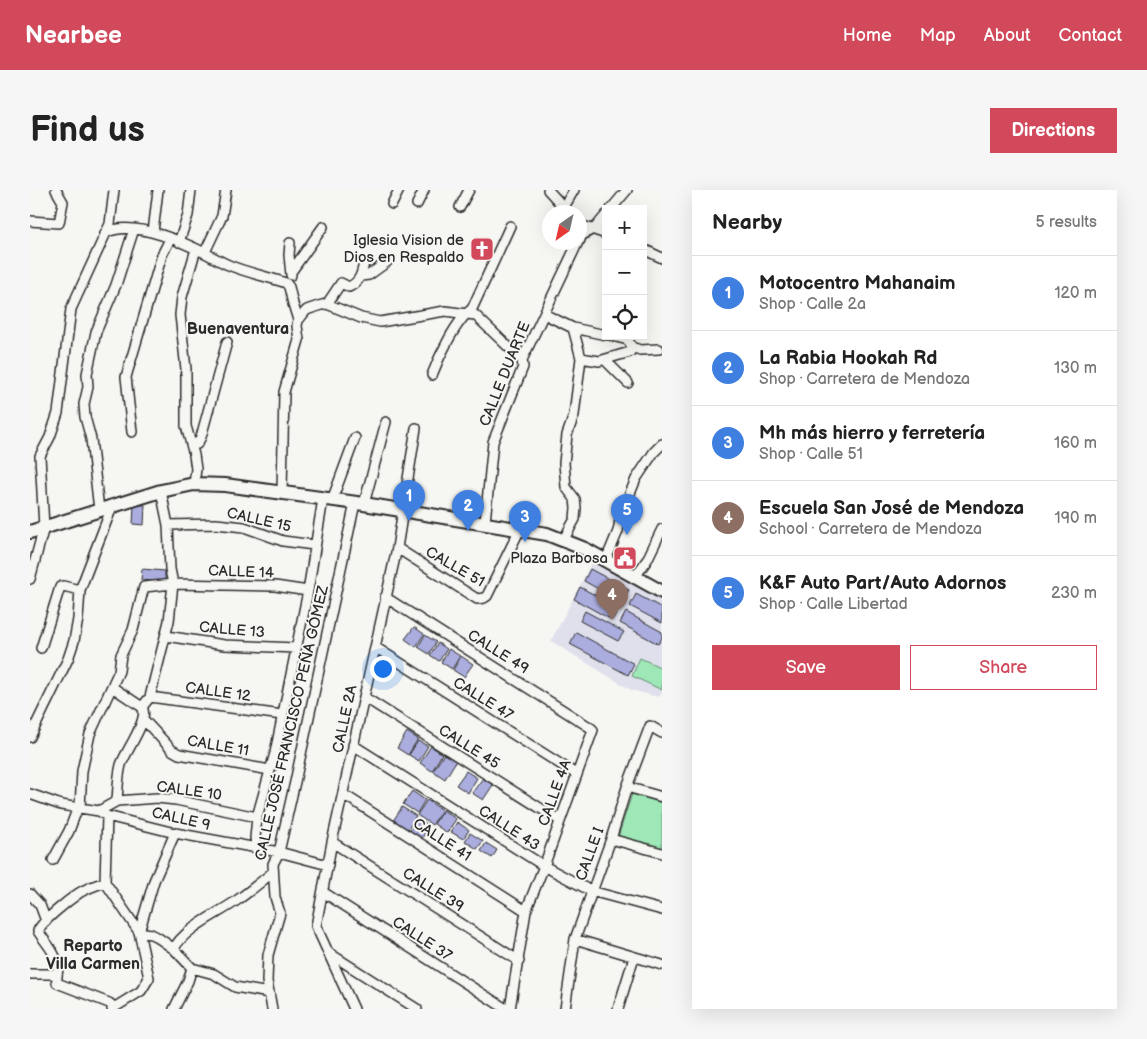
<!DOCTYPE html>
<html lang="en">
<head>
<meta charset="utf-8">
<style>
	:root { --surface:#fff; --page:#f6f6f6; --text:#222; --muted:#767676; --line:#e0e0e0; --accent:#d1495b }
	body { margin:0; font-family:"Balsamiq Sans",sans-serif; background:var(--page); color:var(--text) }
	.controls { position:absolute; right:15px; top:15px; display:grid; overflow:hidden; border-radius:0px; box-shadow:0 5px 20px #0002 }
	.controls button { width:45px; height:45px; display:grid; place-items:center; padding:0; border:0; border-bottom:1px solid var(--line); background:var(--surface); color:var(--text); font:25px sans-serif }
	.compass { position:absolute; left:512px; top:15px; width:45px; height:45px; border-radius:50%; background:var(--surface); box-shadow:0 5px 20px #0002; rotate:214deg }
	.you { position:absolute; left:352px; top:478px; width:18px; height:18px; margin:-12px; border:4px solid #fff; border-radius:50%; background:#1a73e8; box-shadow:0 0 0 8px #1a73e833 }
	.badge { display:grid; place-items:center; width:32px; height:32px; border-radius:50%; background:var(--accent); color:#fff; font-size:16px; font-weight:700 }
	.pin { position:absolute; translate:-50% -41px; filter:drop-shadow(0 1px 2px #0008) }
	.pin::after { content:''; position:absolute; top:26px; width:18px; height:15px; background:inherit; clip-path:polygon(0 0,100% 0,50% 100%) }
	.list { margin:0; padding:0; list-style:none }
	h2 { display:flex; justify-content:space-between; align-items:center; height:65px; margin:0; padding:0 20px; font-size:21px }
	h2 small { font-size:16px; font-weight:400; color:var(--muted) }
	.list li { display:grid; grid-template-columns:32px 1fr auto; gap:15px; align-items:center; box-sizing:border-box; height:75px; padding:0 20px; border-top:1px solid var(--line) }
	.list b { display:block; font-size:19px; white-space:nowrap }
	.list p { margin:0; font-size:16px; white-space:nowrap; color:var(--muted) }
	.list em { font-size:16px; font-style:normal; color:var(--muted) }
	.actions { display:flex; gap:10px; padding:15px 20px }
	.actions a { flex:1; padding:11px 0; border:1px solid var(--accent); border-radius:0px; text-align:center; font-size:18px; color:var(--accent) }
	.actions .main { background:var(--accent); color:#fff }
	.icon { flex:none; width:28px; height:28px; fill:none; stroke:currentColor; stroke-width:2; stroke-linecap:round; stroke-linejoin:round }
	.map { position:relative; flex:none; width:632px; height:819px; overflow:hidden; border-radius:0px }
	header { display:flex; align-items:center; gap:30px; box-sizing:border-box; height:70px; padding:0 25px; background:var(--accent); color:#fff }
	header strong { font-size:24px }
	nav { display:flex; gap:28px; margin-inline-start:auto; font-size:18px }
	.intro { display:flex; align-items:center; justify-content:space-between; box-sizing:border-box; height:120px; padding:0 30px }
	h1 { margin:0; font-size:35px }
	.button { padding:12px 22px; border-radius:0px; background:var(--accent); color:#fff; font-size:18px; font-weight:700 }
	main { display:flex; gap:30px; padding:0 30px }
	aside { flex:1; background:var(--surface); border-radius:0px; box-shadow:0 5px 20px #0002 }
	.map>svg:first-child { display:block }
	.built { fill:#dfe0ec }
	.green { fill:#9ee8b7; stroke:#648a71 }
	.building { fill:#aaadde; stroke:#2b2b2b }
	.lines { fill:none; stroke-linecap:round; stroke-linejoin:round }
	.street-casing { stroke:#2b2b2b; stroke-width:12 }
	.secondary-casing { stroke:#2b2b2b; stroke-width:16 }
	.street { stroke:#f6f6f2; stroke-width:9 }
	.secondary { stroke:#f6f6f2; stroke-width:12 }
	.labels { text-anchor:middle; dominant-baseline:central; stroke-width:4; stroke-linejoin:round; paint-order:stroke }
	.poi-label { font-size:15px; fill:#2b2b2b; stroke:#f6f6f2; text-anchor:end }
	.street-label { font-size:15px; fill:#2b2b2b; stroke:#f6f6f2 }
	.neighbourhood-label { font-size:16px; font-weight:bold; fill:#2b2b2b; stroke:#f6f6f2 }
</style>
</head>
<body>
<header>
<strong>Nearbee</strong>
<nav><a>Home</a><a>Map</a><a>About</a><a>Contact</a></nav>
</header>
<div class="intro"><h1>Find us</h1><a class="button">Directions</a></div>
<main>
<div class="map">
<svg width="632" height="819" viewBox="0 0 632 819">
	<rect width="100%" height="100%" fill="#f6f6f2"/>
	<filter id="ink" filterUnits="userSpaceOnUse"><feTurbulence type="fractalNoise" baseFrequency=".02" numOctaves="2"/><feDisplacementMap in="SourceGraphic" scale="10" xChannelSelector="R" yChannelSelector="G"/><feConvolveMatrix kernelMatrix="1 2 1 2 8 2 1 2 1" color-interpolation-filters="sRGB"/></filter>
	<g filter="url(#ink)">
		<!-- built -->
		<path class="built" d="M 563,370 L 632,408 L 632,504 L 628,507 L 601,500 L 521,451 Z"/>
		<!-- green -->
		<path class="green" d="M 610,468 L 632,478 L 632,500 L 602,486 Z
			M 602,604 L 632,613 L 632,659 L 588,647 Z"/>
		<!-- building -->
		<path class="building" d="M 104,314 L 115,315 L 114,335 L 103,334 Z
			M 112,379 L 135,381 L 135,392 L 111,390 Z
			M 560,379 L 599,400 L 592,412 L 554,391 Z
			M 550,397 L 589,418 L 582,430 L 544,409 Z
			M 606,404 L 632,418 L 632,433 L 600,416 Z
			M 555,421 L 594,442 L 588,451 L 550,431 Z
			M 596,422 L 632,442 L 632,448 L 628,454 L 590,433 Z
			M 384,437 L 394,444 L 386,457 L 375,449 Z
			M 546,442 L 604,474 L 598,485 L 540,454 Z
			M 395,445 L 406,452 L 399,464 L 388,457 Z
			M 408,453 L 417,459 L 409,471 L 400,465 Z
			M 419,459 L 430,466 L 422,479 L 411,472 Z
			M 431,466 L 443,474 L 434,487 L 423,480 Z
			M 377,542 L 388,549 L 378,565 L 367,558 Z
			M 388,551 L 398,556 L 389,571 L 379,565 Z
			M 401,556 L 412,564 L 402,581 L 390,573 Z
			M 414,564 L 426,571 L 415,589 L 403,581 Z
			M 436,581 L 447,588 L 438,603 L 426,595 Z
			M 453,588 L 463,595 L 453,610 L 442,603 Z
			M 382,601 L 395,610 L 387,623 L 373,614 Z
			M 397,610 L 412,620 L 402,635 L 387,625 Z
			M 372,617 L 386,626 L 377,641 L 363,631 Z
			M 413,620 L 426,629 L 417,643 L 404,634 Z
			M 388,628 L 399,636 L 391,650 L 379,642 Z
			M 427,632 L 439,640 L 433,649 L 421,642 Z
			M 440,643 L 453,651 L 447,659 L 435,651 Z
			M 456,653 L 467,660 L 462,668 L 451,661 Z"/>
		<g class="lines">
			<!-- street casing -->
			<g class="street-casing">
				<path id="street" d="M 518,0 L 538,22
					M 362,14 L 369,0
					M 387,14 L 394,0
					M 430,17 L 439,0
					M 534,17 L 544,0
					M 581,19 L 597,0
					M 0,31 L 29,33 L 33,12 L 26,0
					M 550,35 L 576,44
					M 123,42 L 128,0
					M 75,43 C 102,29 151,51 177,64 C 185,68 193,73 201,76 C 219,83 238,87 256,93 L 259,97 L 263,114 L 268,130 L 267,136 L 269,150 L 254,202 L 252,302
					M 550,50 L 551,46 L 566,37 L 576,25
					M 149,52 L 158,25 L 161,0
					M 260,53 L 259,65 L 261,85
					M 613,59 L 632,68
					M 175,62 L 192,26 L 196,0
					M 261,82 L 293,37
					M 331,86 L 339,85 L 357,72
					M 297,114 L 311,93 L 319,97 C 330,92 332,83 334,73
					M 514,124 L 543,138 L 576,145
					M 268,130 C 271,128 274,122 277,120 C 279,119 294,114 297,114 L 331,128 L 350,132 L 415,121 L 445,125 L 492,170
					M 602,157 L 610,160 L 629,159
					M 551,168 L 569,171 L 600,162 L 602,157 L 598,150 L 582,146
					M 575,170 L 598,193
					M 402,185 C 409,167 426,130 442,119 L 480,36
					M 102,242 L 96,187 L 132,65 L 140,49
					M 162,255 L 167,254 L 171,247 L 197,152
					M 164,294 L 166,279 L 164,265 L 156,236 L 156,179 L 150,125 L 152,107 L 166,59
					M 302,310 L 325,248
					M 334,314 L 356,232
					M 69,320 L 61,249 L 55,227 L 54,214 L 58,197 L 57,184 L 66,142 L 86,95 L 104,39
					M 455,332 L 463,252 L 493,177 L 492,170 L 548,52
					M 138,335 L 186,334 L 214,337 L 253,351 L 284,355
					M 534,349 L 545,329 L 546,318 L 545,309 L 536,297 L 534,273 L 537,245 L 544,225 L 551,168 L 543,138
					M 367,358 L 447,409 L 454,408 L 457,406 L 490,339
					M 576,370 L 588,341 L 591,325 L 606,289 L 624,262 L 632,254
					M 605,387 L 617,370 L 632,339
					M 0,389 L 14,337 L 10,266 L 20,247 L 28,223 L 41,119 L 80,34 L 84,0
					M 355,407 L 561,538 L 563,540 L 514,676 L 496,721 L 480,819
					M 136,446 L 194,455 L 266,458
					M 345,457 L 546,584
					M 11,458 L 30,397 L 33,396 L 50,400
					M 82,497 L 112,517
					M 120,507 L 252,525
					M 334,507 L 529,630
					M 114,530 L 142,560 L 149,564 L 240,580
					M 0,547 L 38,469 L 44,451 L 48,429 L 50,400 L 82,317
					M 323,555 L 514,676 L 561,701 L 632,720
					M 597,597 L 632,607
					M 0,604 L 31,615 L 69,621 L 77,626 L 145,643 L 249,662 L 298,675
					M 313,604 L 496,721
					M 87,611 L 127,608 L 146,610 L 227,627
					M 50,617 L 52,581 L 60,544 L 89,481 L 91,465 L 103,440 L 114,397 L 143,394 L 245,396 L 278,401
					M 69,621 L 87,611 C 88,599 88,586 91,575 C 96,560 120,529 112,517 L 120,507 L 139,431 L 143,394 L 140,379 L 138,335 L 131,301
					M 77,626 L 75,692 L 109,742 L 121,744 L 127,747 L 144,759 L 162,778 L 184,784 L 205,797 L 239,803
					M 581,649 L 632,663
					M 302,652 L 489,771
					M 230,660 L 226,654 L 225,648 L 227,627 L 245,563 L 278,401 L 293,309
					M 23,670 L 39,641 L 48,617
					M 75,692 C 66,695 57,698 49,703 C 39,710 12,731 8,741 C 15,752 27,764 28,777 C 28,783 26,787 27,793 L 79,813 L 84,817
					M 293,702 L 476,819
					M 0,704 L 10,715 L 16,731
					M 545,749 L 632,775
					M 144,759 C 153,739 188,724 206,711 C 219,702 231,692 243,682
					M 299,763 L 387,819
					M 0,784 L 27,784
					M 82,819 L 111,801 L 119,788 L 109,742 L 124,691 L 145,643
					M 144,819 L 158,791 L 162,778
					M 242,819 L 237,791 L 238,765 L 250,723 L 245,707 L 243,674 L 249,662 L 265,592 L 325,313
					M 324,819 L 286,736 L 302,652 L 367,358 L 386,238
					M 535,819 L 545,749 L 581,649 L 597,597 L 620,536 L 632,543
					M 588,819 L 604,767"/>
			</g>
			<!-- secondary casing -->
			<g class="secondary-casing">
				<path id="secondary" d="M 0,342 L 131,301 L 164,294 L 195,295 L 334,314 L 517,344 L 555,359 L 632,402"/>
			</g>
			<!-- street -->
			<use href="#street" class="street"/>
			<!-- secondary -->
			<use href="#secondary" class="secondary"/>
		</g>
	</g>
	<!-- icons -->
	<defs>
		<g id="church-square" transform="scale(1.25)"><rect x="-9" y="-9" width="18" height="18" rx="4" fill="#d1495b" stroke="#f6f6f2"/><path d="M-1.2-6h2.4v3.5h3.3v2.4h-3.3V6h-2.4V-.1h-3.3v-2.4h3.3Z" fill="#fff"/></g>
		<g id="civic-square" transform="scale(1.25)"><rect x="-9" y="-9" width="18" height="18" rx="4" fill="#d1495b" stroke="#f6f6f2"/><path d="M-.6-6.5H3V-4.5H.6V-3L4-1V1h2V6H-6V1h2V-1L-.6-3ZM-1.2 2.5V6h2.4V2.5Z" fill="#fff"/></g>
	</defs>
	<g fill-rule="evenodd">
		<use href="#church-square" x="452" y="59"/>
		<use href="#civic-square" x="595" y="368"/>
	</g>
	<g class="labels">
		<!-- poi labels -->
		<g class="poi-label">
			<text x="434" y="50">Iglesia Vision de<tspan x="434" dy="17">Dios en Respaldo</tspan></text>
			<text x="578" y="368">Plaza Barbosa</text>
		</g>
		<!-- street labels -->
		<g class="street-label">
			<text transform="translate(475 184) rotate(-68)">CALLE DUARTE</text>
			<text transform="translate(229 330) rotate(13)">CALLE 15</text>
			<text transform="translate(425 377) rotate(30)">CALLE 51</text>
			<text transform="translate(211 382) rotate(2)">CALLE 14</text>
			<text transform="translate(202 440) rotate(5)">CALLE 13</text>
			<text transform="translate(468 462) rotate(32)">CALLE 49</text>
			<text transform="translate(188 502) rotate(8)">CALLE 12</text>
			<text transform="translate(453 509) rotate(32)">CALLE 47</text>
			<text transform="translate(315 529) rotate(-78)">CALLE 2A</text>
			<text transform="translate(262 533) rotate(-77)">CALLE JOSÉ FRANCISCO PEÑA GÓMEZ</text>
			<text transform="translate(188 556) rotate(10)">CALLE 11</text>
			<text transform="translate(439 557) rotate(32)">CALLE 45</text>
			<text transform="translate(159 601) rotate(8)">CALLE 10</text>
			<text transform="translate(525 603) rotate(-70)">CALLE 4A</text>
			<text transform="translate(151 629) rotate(13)">CALLE 9</text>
			<text transform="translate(479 638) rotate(33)">CALLE 43</text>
			<text transform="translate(412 650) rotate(33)">CALLE 41</text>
			<text transform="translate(560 664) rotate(-70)">CALLE I</text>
			<text transform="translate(403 700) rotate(32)">CALLE 39</text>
			<text transform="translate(392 749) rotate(33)">CALLE 37</text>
		</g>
		<!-- neighbourhood labels -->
		<g class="neighbourhood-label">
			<text x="208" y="139">Buenaventura</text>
			<text x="63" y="756">Reparto<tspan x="63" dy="18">Villa Carmen</tspan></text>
		</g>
	</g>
</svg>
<div class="controls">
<button>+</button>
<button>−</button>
<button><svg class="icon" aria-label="locate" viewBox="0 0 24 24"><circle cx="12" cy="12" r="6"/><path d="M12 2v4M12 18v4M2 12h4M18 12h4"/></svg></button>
</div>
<svg class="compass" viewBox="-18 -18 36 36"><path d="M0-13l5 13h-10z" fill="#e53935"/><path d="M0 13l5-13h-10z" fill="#767676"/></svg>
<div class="you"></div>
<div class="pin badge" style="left:379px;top:331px;background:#3f7fe0">1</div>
<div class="pin badge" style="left:438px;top:341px;background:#3f7fe0">2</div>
<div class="pin badge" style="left:495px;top:352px;background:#3f7fe0">3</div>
<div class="pin badge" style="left:582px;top:430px;background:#8d6e63">4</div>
<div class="pin badge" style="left:597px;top:345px;background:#3f7fe0">5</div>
</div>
<aside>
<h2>Nearby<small>5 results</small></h2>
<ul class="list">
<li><span class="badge" style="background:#3f7fe0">1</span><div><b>Motocentro Mahanaim</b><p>Shop · Calle 2a</p></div><em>120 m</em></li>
<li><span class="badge" style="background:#3f7fe0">2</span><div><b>La Rabia Hookah Rd</b><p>Shop · Carretera de Mendoza</p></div><em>130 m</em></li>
<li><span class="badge" style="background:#3f7fe0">3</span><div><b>Mh más hierro y ferretería</b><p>Shop · Calle 51</p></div><em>160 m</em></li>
<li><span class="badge" style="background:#8d6e63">4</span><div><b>Escuela San José de Mendoza</b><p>School · Carretera de Mendoza</p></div><em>190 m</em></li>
<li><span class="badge" style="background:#3f7fe0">5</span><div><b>K&amp;F Auto Part/Auto Adornos</b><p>Shop · Calle Libertad</p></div><em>230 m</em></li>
</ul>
<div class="actions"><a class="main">Save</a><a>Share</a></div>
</aside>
</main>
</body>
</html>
